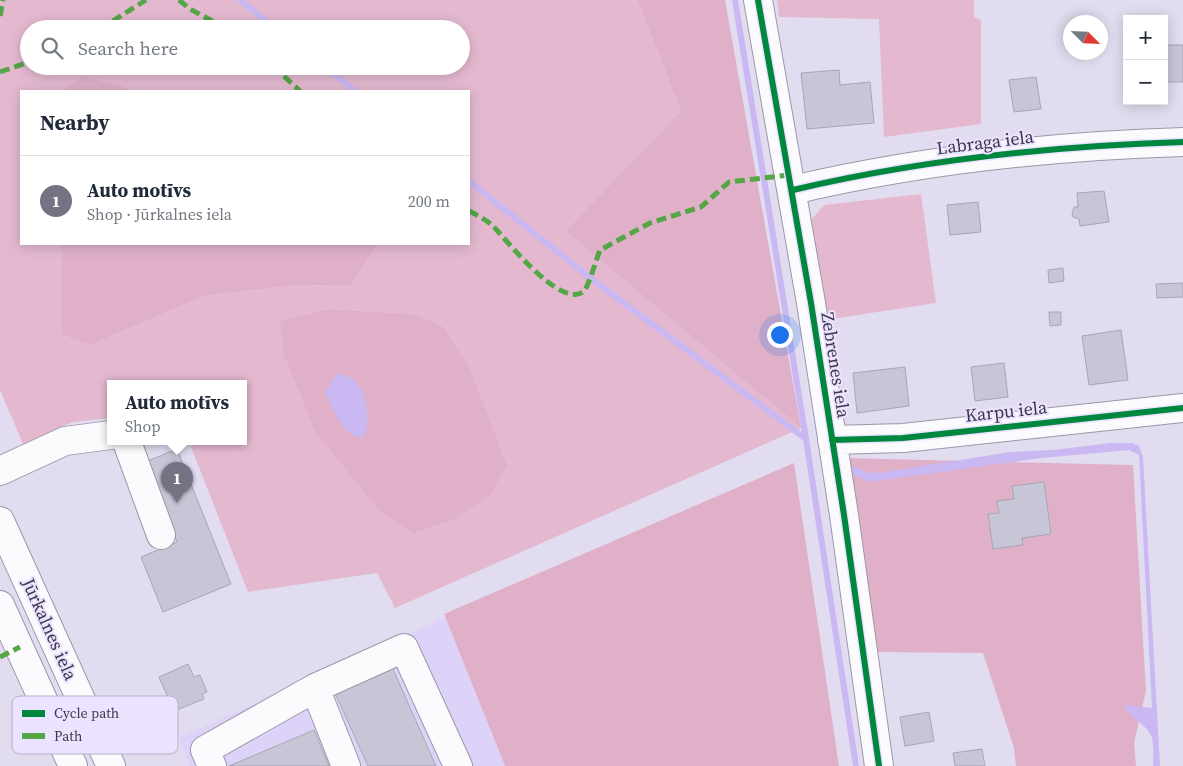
<!DOCTYPE html>
<html lang="en">
<head>
<meta charset="utf-8">
<style>
	:root { --surface:#fff; --page:#f2f2f3; --text:#1f2937; --muted:#747a83; --line:#e0e1e3; --accent:#777184 }
	body { margin:0; font-family:"Source Serif 4",serif; background:var(--page); color:var(--text) }
	.controls { position:absolute; right:15px; top:15px; display:grid; overflow:hidden; border-radius:0px; box-shadow:0 2px 12px #0003 }
	.controls button { width:45px; height:45px; display:grid; place-items:center; padding:0; border:0; border-bottom:1px solid var(--line); background:var(--surface); color:var(--text); font:25px sans-serif }
	.compass { position:absolute; left:1063px; top:15px; width:45px; height:45px; border-radius:50%; background:var(--surface); box-shadow:0 2px 12px #0003; rotate:114deg }
	.you { position:absolute; left:779px; top:334px; width:18px; height:18px; margin:-12px; border:4px solid #fff; border-radius:50%; background:#1a73e8; box-shadow:0 0 0 8px #1a73e833 }
	.badge { display:grid; place-items:center; width:32px; height:32px; border-radius:50%; background:var(--accent); color:#fff; font-size:16px; font-weight:700 }
	.pin { position:absolute; translate:-50% -41px; filter:drop-shadow(0 1px 2px #0008) }
	.pin::after { content:''; position:absolute; top:26px; width:18px; height:15px; background:inherit; clip-path:polygon(0 0,100% 0,50% 100%) }
	.popup { position:absolute; left:107px; top:380px; width:140px; height:65px; box-sizing:border-box; display:grid; place-content:center; border-radius:0px; background:var(--surface); filter:drop-shadow(0 1px 4px #0005); font-size:16px; white-space:nowrap; color:var(--muted) }
	.popup b { font-size:19px; color:var(--text) }
	.popup::after { content:''; position:absolute; left:50%; top:100%; margin-left:-10px; border:10px solid transparent; border-top-color:var(--surface) }
	.list { margin:0; padding:0; list-style:none }
	h2 { display:flex; justify-content:space-between; align-items:center; height:65px; margin:0; padding:0 20px; font-size:21px }
	h2 small { font-size:16px; font-weight:400; color:var(--muted) }
	.list li { display:grid; grid-template-columns:32px 1fr auto; gap:15px; align-items:center; box-sizing:border-box; height:90px; padding:0 20px; border-top:1px solid var(--line) }
	.list b { display:block; font-size:19px; white-space:nowrap }
	.list p { margin:0; font-size:16px; white-space:nowrap; color:var(--muted) }
	.list em { font-size:16px; font-style:normal; color:var(--muted) }
	.icon { flex:none; width:28px; height:28px; fill:none; stroke:currentColor; stroke-width:2; stroke-linecap:round; stroke-linejoin:round }
	.map { position:relative; flex:none; width:1183px; height:766px; overflow:hidden }
	.search { position:absolute; background:var(--surface); box-shadow:0 2px 12px #0003; left:20px; top:20px; width:450px; height:55px; display:flex; align-items:center; gap:12px; box-sizing:border-box; padding:0 18px; border-radius:28px; color:var(--muted); font-size:19px }
	.panel { position:absolute; background:var(--surface); box-shadow:0 2px 12px #0003; left:20px; top:90px; width:450px; height:155px; border-radius:0px }
	.map>svg:first-child { display:block }
	.built { fill:#ddd2f8 }
	.green { fill:#e4b9d0; fill-rule:evenodd }
	.forest { fill:#e0b0c8 }
	.water { fill:#cab8f2 }
	.lines { fill:none; stroke-linecap:round; stroke-linejoin:round }
	.stream { stroke:#cab8f2; stroke-width:6 }
	.building { fill:#c7c6d7; stroke:#a7a6b6 }
	.minor-casing { stroke:#9c97a7; stroke-width:30 }
	.minor { stroke:#fbfafd; stroke-width:28 }
	.quiet { stroke:#54a647; stroke-width:5; stroke-dasharray:10 5; stroke-linecap:butt }
	.cycleway-casing { stroke:#ebe3ff; stroke-width:9 }
	.cycleway { stroke:#00873e; stroke-width:6 }
	.labels { text-anchor:middle; dominant-baseline:central; stroke-width:4; stroke-linejoin:round; paint-order:stroke }
	.street-label { font-size:18px; fill:#3d384a; stroke:#ebe3ff }
	.key { fill:#ebe3ff; stroke:#b7b0c9; stroke-width:1 }
	.key-label { font-size:14px; fill:#3d384a }
</style>
</head>
<body>
<div class="map">
<svg width="1183" height="766" viewBox="0 0 1183 766">
	<rect width="100%" height="100%" fill="#e2dcf0"/>
	<!-- built -->
	<path class="built" d="M 445,617 L 505,766 L 190,766 L 179,738 Z"/>
	<!-- green -->
	<path class="green" d="M 0,0 L 637,0 L 681,111 L 567,231 L 801,428 L 395,608 L 377,573 L 248,592 L 189,442 L 243,442 L 243,384 L 111,384 L 111,418 L 73,422 L 23,444 L 0,390 ZM 29,29 L 461,29 L 461,66 L 29,66 ZM 83,76 L 128,88 L 129,91 L 469,91 L 469,244 L 377,244 L 350,286 L 297,285 L 204,296 L 91,345 L 62,335 L 62,244 L 21,244 L 21,91 L 62,91 ZM 329,309 L 414,314 L 490,495 L 316,433 L 281,321 Z
		M 777,0 L 974,0 L 974,17 L 981,20 L 981,124 L 884,137 L 879,19 L 779,17 Z
		M 921,194 L 936,303 L 825,320 L 811,220 L 824,205 Z"/>
	<!-- forest -->
	<path class="forest" d="M 637,0 L 725,0 L 801,428 L 566,231 L 681,111 Z
		M 83,76 L 128,88 L 129,91 L 62,91 Z
		M 62,244 L 377,244 L 350,286 L 297,285 L 204,296 L 91,345 L 62,335 Z
		M 329,309 L 414,314 L 443,327 L 470,369 L 507,466 L 490,495 L 454,519 L 414,533 L 381,512 L 316,433 L 284,355 L 280,321 Z
		M 844,458 L 1133,465 L 1146,691 L 1134,743 L 1136,766 L 1016,766 L 1014,748 L 983,653 L 874,652 Z
		M 794,463 L 839,766 L 505,766 L 444,614 Z"/>
	<!-- water -->
	<path class="water" d="M 340,373 C 344,375 351,377 354,380 C 367,390 371,423 364,437 C 343,440 334,408 325,393 L 334,378 Z
		M 1111,443 L 1132,443 L 1139,446 L 1143,457 L 1160,766 L 1153,766 C 1153,758 1154,746 1152,738 C 1147,723 1130,720 1124,705 L 1152,708 L 1139,455 L 1129,450 L 1041,458 L 870,482 L 849,473 L 853,466 L 867,472 L 879,473 L 1010,452 L 1053,450 Z"/>
	<g class="lines">
		<!-- stream -->
		<path class="stream" d="M 240,0 L 276,29
			M 735,0 L 806,439 L 856,766
			M 324,66 L 355,91
			M 469,181 L 589,277 L 806,439"/>
	</g>
	<!-- building -->
	<path class="building" d="M 1164,45 L 1183,45 L 1183,82 L 1164,82 Z
		M 839,70 L 840,85 L 870,82 L 874,123 L 807,129 L 801,73 Z
		M 1036,77 L 1041,109 L 1014,112 L 1009,80 Z
		M 1104,191 L 1109,222 L 1080,226 L 1079,219 L 1073,217 L 1072,214 L 1074,207 L 1078,207 L 1077,193 Z
		M 978,202 L 981,232 L 950,235 L 947,205 Z
		M 1063,268 L 1064,281 L 1049,283 L 1048,270 Z
		M 1183,283 L 1183,297 L 1157,298 L 1156,284 Z
		M 1049,312 L 1061,312 L 1061,325 L 1050,326 Z
		M 1121,330 L 1128,380 L 1089,385 L 1082,336 Z
		M 1004,363 L 1008,397 L 975,401 L 971,367 Z
		M 905,367 L 909,406 L 857,413 L 853,373 Z
		M 177,449 L 231,584 L 163,612 L 141,557 L 177,542 L 145,462 Z
		M 1044,482 L 1051,534 L 1022,538 L 1023,545 L 993,549 L 988,514 L 999,513 L 997,501 L 1014,499 L 1012,486 Z
		M 188,664 L 194,677 L 200,675 L 207,692 L 202,694 L 204,699 L 174,711 L 159,677 Z
		M 392,667 L 436,766 L 368,766 L 335,693 Z
		M 929,712 L 934,741 L 905,746 L 900,717 Z
		M 314,730 L 329,766 L 229,766 Z
		M 982,749 L 985,766 L 955,766 L 953,753 Z"/>
	<g class="lines">
		<!-- minor casing -->
		<g class="minor-casing">
			<path id="minor" d="M 758,0 L 811,303 L 844,515 L 879,766
				M 793,190 C 920,160 1052,146 1183,142
				M 832,440 L 903,438 L 1183,408
				M 127,442 L 161,535
				M 0,471 L 65,441 L 111,435
				M 0,521 L 111,766
				M 0,605 L 73,766
				M 315,688 L 346,766
				M 212,766 L 205,750 L 315,688 L 404,648 L 458,766"/>
		</g>
		<!-- minor -->
		<use href="#minor" class="minor"/>
		<!-- quiet -->
		<path class="quiet" d="M 179,0 L 190,9 L 227,29
			M 0,16 L 3,0
			M 100,29 L 146,0
			M 273,66 L 300,91
			M 0,72 L 29,62
			M 469,211 C 477,215 485,219 492,225 C 507,240 559,308 583,292 C 588,289 597,257 600,250 L 650,223 L 701,207 L 729,182 L 789,175
			M 0,657 L 20,647"/>
		<!-- cycleway casing -->
		<g class="cycleway-casing">
			<path id="cycleway" d="M 758,0 L 811,303 L 844,515 L 879,766
				M 793,190 C 920,160 1052,146 1183,142
				M 832,440 L 903,438 L 1183,408"/>
		</g>
		<!-- cycleway -->
		<use href="#cycleway" class="cycleway"/>
	</g>
	<g class="labels">
		<!-- street labels -->
		<g class="street-label">
			<text transform="translate(985 142) rotate(-7)">Labraga iela</text>
			<text transform="translate(836 365) rotate(81)">Zebrenes iela</text>
			<text transform="translate(1006 411) rotate(-6)">Karpu iela</text>
			<text transform="translate(50 629) rotate(66)">Jūrkalnes iela</text>
		</g>
	</g>
	<!-- legend -->
	<rect x="12" y="696" width="166" height="58" rx="8" class="key"/>
	<rect x="22" y="710" width="23" height="7" fill="#00873e"/>
	<rect x="22" y="733" width="23" height="6" fill="#54a647"/>
	<g class="key-label">
		<text x="54" y="718">Cycle path</text>
		<text x="54" y="741">Path</text>
	</g>
</svg>
<div class="controls">
<button>+</button>
<button>−</button>
</div>
<svg class="compass" viewBox="-18 -18 36 36"><path d="M0-13l5 13h-10z" fill="#e53935"/><path d="M0 13l5-13h-10z" fill="#747a83"/></svg>
<div class="you"></div>
<div class="pin badge" style="left:177px;top:503px">1</div>
<div class="popup"><b>Auto motīvs</b>Shop</div>
<div class="search"><svg class="icon" aria-label="search" viewBox="0 0 24 24"><circle cx="10" cy="10" r="6"/><path d="M15 15l6 6"/></svg>Search here</div>
<section class="panel">
<h2>Nearby<small></small></h2>
<ul class="list">
<li><span class="badge">1</span><div><b>Auto motīvs</b><p>Shop · Jūrkalnes iela</p></div><em>200 m</em></li>
</ul>
</section>
</div>
</body>
</html>
